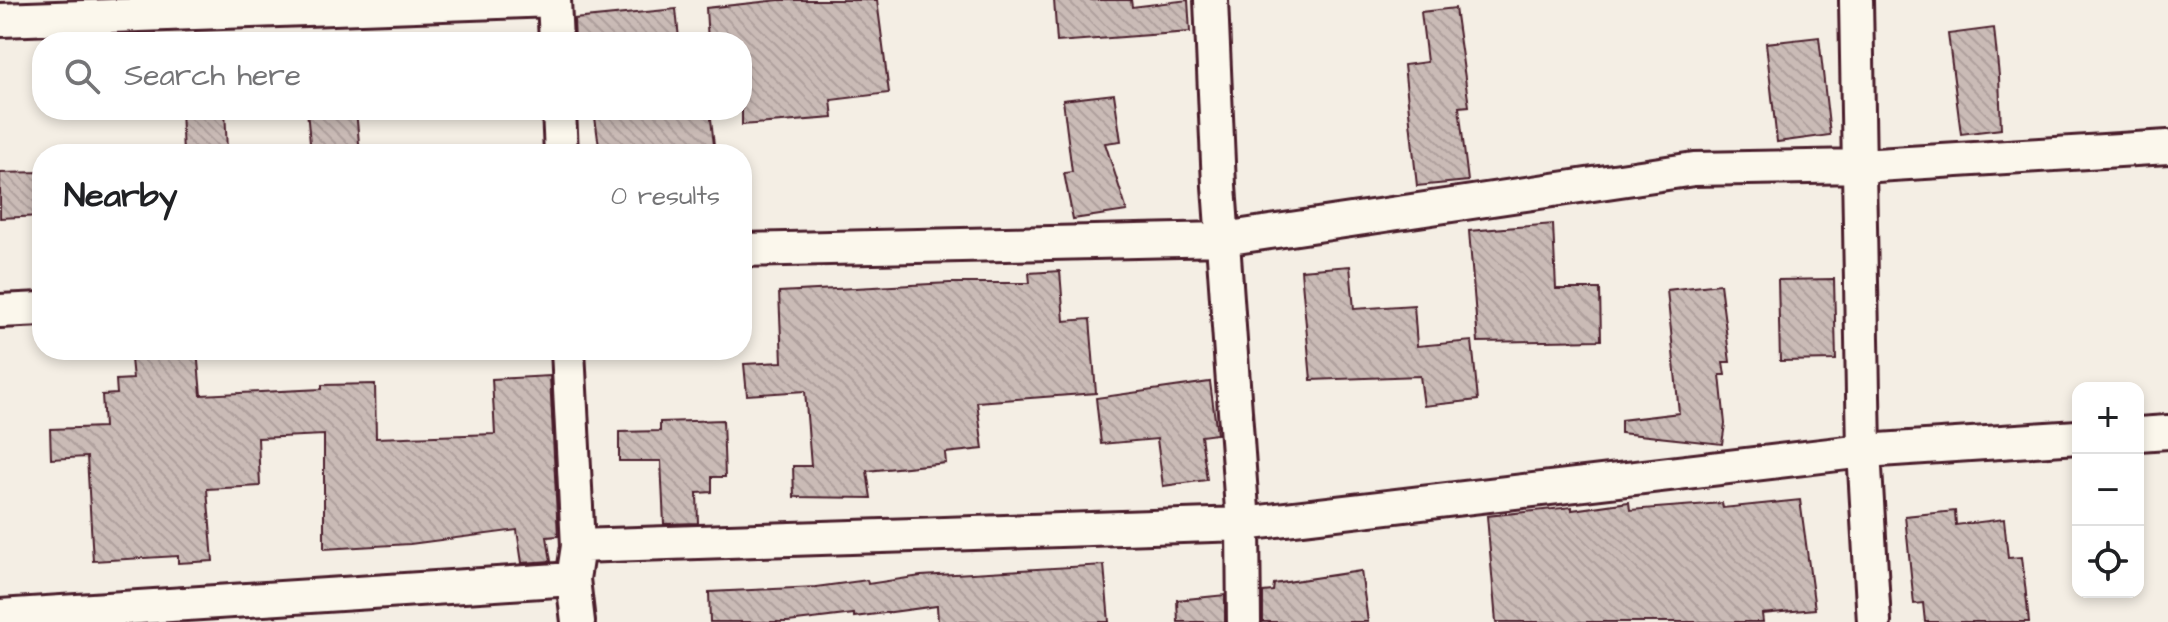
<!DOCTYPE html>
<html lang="en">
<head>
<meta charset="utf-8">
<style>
	:root { --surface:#fff; --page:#f2f2f2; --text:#202124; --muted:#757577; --line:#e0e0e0 }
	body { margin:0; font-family:"Architects Daughter",sans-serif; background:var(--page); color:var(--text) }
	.controls { position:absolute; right:24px; bottom:24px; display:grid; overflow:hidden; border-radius:16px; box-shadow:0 4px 12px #0003 }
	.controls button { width:72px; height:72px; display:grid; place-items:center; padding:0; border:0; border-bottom:2px solid var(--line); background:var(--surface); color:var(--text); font:40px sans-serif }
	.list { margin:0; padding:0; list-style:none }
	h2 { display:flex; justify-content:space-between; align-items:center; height:104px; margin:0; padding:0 32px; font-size:34px }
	h2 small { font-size:26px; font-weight:400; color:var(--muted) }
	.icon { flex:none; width:44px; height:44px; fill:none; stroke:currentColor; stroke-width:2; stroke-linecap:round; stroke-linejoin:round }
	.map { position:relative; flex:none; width:2168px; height:622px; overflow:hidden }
	.search { position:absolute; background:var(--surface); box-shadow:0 4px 12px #0003; left:32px; top:32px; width:720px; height:88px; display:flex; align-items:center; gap:20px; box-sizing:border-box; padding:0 28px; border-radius:32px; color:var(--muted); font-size:30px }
	.panel { position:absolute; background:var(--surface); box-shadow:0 4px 12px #0003; left:32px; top:144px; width:720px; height:216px; border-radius:32px }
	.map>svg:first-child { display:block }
	.building { fill:url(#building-back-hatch); stroke:#4a1f2b; stroke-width:2 }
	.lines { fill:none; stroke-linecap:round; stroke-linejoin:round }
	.minor-casing { stroke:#4a1f2b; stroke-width:38 }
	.minor { stroke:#fbf7ec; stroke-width:32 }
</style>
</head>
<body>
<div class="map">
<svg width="2168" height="622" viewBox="0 0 2168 622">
	<defs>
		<pattern id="building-back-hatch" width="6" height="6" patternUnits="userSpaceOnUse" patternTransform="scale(2)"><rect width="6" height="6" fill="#cabbb6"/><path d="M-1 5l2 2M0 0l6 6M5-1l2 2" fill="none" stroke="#afa09d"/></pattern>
	</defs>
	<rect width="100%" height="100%" fill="#f4eee4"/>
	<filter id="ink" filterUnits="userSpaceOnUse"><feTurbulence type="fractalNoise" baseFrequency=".0125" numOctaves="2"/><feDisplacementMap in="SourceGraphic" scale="16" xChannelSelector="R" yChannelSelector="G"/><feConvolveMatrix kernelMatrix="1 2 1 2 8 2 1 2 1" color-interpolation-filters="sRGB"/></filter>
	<g filter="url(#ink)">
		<!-- building -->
		<path class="building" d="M 779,0 L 877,0 L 889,93 L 831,100 L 833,118 L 742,125 L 742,42 L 708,42 L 706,8 Z
			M 1054,0 L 1131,0 L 1132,7 L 1188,0 L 1190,32 L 1057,42 Z
			M 1455,8 L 1469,106 L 1459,107 L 1468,181 L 1417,186 L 1404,65 L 1427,62 L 1421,12 Z
			M 676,9 L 679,39 L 646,42 L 575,42 L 574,19 Z
			M 1994,28 L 1999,76 L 2001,129 L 1961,134 L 1948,34 Z
			M 1819,37 L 1830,135 L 1777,142 L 1766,43 Z
			M 1114,94 L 1121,141 L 1105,143 L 1127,211 L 1073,219 L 1064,173 L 1072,172 L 1063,100 Z
			M 181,110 L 225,110 L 227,150 L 183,153 Z
			M 307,110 L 356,110 L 360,154 L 311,154 Z
			M 594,110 L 710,110 L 715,154 L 600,154 Z
			M 42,172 L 42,216 L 0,218 L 0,173 Z
			M 1553,224 L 1556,289 L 1600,289 L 1601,340 L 1478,342 L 1469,231 Z
			M 1350,266 L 1354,309 L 1414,305 L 1417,346 L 1472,341 L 1478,400 L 1424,406 L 1420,376 L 1311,380 L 1301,270 Z
			M 1060,271 L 1064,321 L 1090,319 L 1096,393 L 977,402 L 983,449 L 945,453 L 946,463 L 867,471 L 871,498 L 794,497 L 793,466 L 811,466 L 805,391 L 747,395 L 744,364 L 782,362 L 779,292 L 950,283 L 1030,283 L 1029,273 Z
			M 1834,279 L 1836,360 L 1780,361 L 1778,280 Z
			M 1720,284 L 1730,362 L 1723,362 L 1725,375 L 1720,375 L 1725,424 L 1722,444 L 1621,433 L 1621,420 L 1679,413 L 1667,290 Z
			M 163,350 L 197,350 L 201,395 L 322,389 L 322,385 L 375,384 L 376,438 L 495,434 L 492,379 L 550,376 L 558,536 L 547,537 L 551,561 L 522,563 L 517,530 L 410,544 L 324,549 L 324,435 L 258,438 L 260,486 L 207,489 L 213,561 L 178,563 L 178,556 L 93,561 L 87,457 L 51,459 L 50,429 L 104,427 L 102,395 L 117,394 L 116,380 L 133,379 L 131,359 L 164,357 Z
			M 1210,382 L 1217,434 L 1201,436 L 1207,480 L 1163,486 L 1157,439 L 1101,444 L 1096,398 Z
			M 723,420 L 725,477 L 712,477 L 712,492 L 697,493 L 698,523 L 664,524 L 661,461 L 619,461 L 619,432 L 660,431 L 660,422 Z
			M 1800,500 L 1815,609 L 1762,614 L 1763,622 L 1496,622 L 1487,516 L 1572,507 L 1572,510 L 1629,502 L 1630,510 L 1722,503 L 1723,508 Z
			M 1955,511 L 1956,525 L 2004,519 L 2008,558 L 2022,557 L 2029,622 L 1925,622 L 1923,603 L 1914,604 L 1905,516 Z
			M 1104,565 L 1109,622 L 938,622 L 937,606 L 854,617 L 854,614 L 788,622 L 710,622 L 709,592 L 816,587 L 867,580 L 868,584 L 921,576 Z
			M 1361,571 L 1368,622 L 1263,622 L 1263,592 L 1273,591 L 1274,584 Z
			M 1225,595 L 1225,622 L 1178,622 L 1177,600 Z"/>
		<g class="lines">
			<!-- minor casing -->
			<g class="minor-casing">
				<path id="minor" d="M 554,0 L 556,42
					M 1211,0 L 1219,186 L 1243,524 L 1244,622
					M 1856,0 L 1864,451 L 1874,622
					M 0,20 L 552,0
					M 559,110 L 561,154
					M 742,250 L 1223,239 L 1694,169 L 1860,166 L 2168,147
					M 0,311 L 42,309
					M 568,350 L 578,546 L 573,579 L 578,622
					M 2138,434 L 2168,432
					M 578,546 L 1243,524 L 1864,451 L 2078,437
					M 0,616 L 573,579"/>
			</g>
			<!-- minor -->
			<use href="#minor" class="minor"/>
		</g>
	</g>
</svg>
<div class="controls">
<button>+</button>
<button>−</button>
<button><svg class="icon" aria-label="locate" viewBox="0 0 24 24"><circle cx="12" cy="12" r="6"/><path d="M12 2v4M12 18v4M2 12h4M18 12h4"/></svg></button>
</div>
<div class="search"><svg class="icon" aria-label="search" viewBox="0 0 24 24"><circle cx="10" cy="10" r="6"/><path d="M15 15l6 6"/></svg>Search here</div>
<section class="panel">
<h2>Nearby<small>0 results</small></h2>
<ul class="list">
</ul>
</section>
</div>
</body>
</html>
